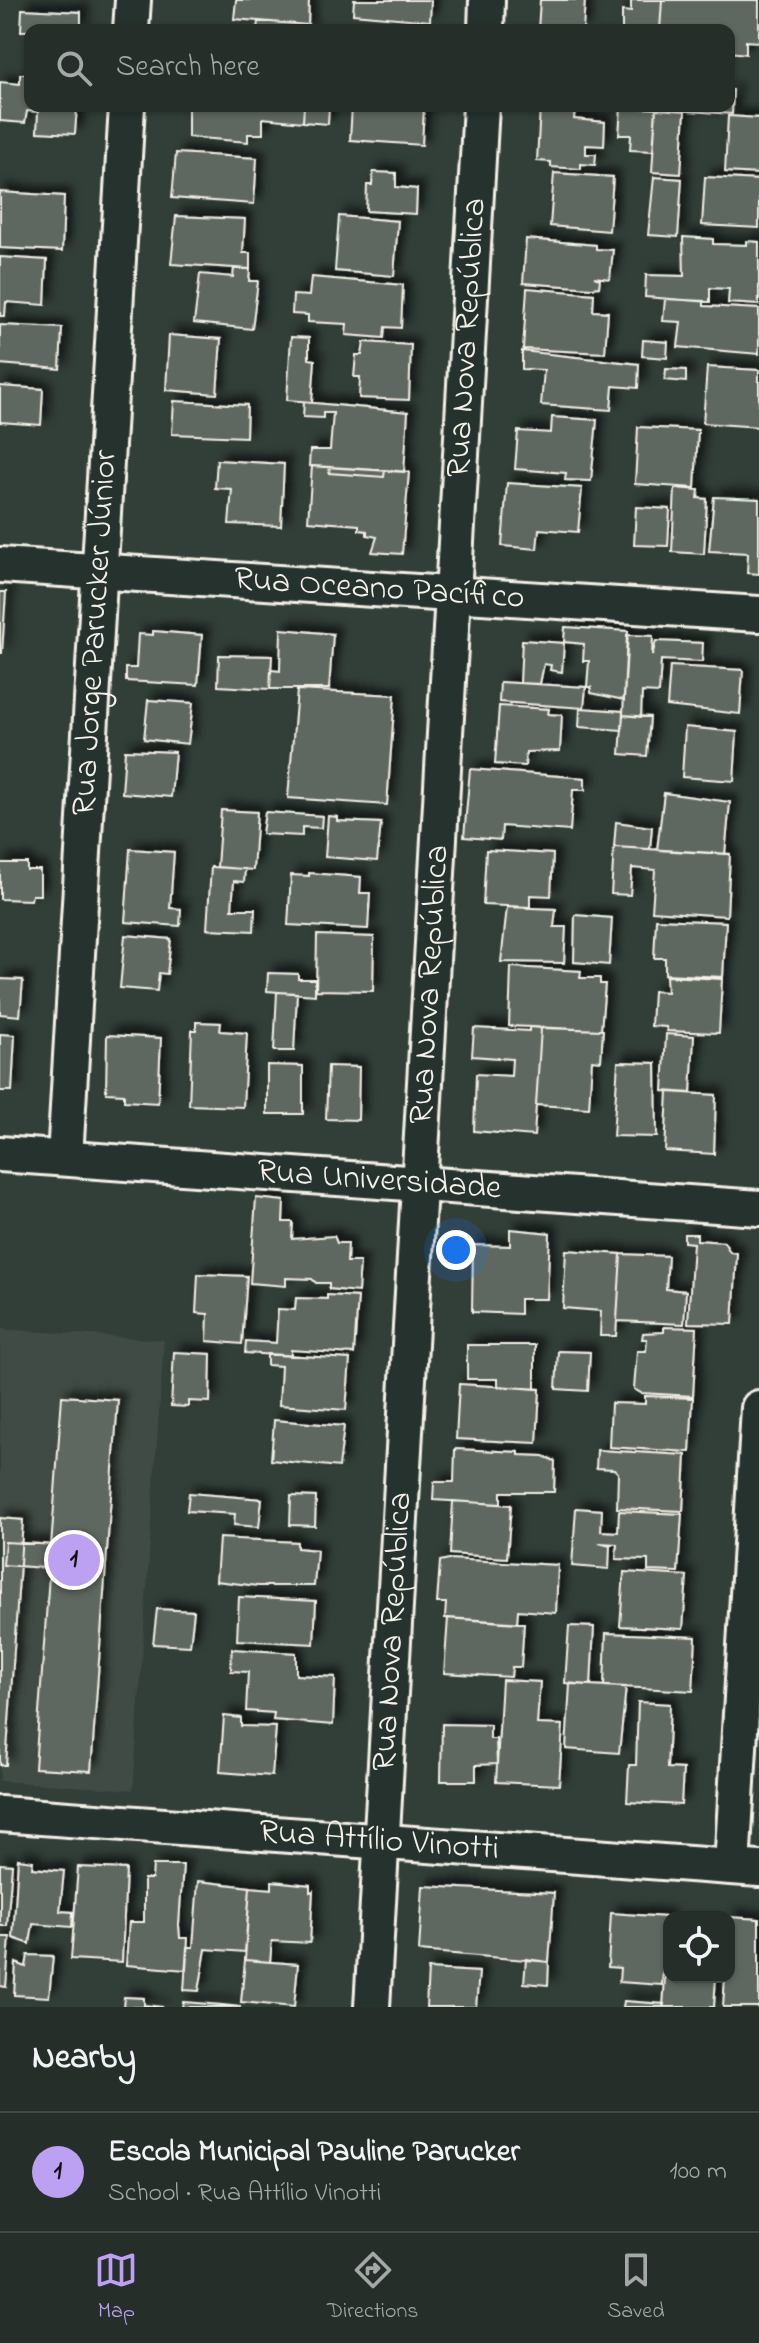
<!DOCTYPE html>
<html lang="en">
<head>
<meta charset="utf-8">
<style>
	:root { --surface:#262e2a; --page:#323a36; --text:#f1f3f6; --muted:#a4a8a8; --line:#424a47; --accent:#bca0f2 }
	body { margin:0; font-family:"Indie Flower",sans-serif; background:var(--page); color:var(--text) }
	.controls { position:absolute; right:24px; bottom:24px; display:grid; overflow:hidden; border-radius:16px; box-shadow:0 2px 6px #0004 }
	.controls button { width:72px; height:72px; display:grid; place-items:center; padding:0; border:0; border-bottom:2px solid var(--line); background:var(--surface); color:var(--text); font:40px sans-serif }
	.you { position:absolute; left:456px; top:1250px; width:28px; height:28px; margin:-20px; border:6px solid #fff; border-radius:50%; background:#1a73e8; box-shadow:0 0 0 12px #1a73e833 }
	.badge { display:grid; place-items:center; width:52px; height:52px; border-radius:50%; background:var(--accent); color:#111; font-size:26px; font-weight:700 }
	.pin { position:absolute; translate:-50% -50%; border:4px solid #fff; box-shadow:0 2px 8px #0006 }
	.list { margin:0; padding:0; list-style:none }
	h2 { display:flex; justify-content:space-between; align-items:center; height:104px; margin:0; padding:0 32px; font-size:34px }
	h2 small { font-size:26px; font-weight:400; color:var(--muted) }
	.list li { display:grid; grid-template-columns:52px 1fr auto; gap:24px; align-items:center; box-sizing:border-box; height:120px; padding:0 32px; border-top:2px solid var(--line) }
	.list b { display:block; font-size:30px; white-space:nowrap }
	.list p { margin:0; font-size:26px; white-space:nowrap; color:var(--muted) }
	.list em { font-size:26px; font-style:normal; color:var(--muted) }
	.icon { flex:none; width:44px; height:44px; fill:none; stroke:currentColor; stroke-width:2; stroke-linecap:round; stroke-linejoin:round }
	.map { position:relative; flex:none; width:759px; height:2007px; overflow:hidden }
	.search { position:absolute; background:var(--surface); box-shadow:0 2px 6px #0004; left:24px; right:24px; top:24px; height:88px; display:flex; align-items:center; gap:20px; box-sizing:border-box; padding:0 28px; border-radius:16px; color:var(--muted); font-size:30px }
	.sheet { height:224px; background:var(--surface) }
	nav { display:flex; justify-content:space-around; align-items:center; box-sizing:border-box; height:112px; border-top:2px solid var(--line); background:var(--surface); font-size:22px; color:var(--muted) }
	nav a { display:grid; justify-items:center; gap:4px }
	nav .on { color:var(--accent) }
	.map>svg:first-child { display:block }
	.built { fill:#404b44 }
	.building { fill:#5f6861; stroke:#f4f1e8; stroke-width:2; filter:url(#shadow) }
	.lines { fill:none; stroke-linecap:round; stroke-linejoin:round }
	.minor-casing { stroke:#f4f1e8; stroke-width:40 }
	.minor { stroke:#26332d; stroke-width:34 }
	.labels { text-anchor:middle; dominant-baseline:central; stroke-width:6; stroke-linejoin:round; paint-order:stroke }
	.street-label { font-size:34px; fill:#f4f1e8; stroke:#26332d }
</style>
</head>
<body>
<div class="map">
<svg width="759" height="2007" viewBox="0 0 759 2007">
	<defs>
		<filter id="shadow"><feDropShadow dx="7" dy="-7" stdDeviation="4" flood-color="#0009"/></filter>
	</defs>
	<rect width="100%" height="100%" fill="#323e38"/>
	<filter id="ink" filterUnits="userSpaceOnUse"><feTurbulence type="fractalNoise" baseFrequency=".0125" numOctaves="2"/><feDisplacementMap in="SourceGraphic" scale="16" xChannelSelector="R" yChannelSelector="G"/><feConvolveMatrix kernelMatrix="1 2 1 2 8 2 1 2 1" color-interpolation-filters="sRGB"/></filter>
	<g filter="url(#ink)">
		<!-- built -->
		<path class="built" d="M 0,1329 L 164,1340 L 133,1790 L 0,1781 Z"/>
		<!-- building -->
		<path class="building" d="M 236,0 L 309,0 L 308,25 L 234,19 Z
			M 354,0 L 431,0 L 430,21 L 353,14 Z
			M 540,0 L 585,0 L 583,30 L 538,30 Z
			M 631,0 L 662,0 L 660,30 L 622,30 L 622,11 L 631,12 Z
			M 662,0 L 759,0 L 759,42 L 746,41 L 746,54 L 729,52 L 729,30 L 660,30 Z
			M 22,9 L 81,12 L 81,30 L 21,31 Z
			M 258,21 L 308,25 L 308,30 L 257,30 Z
			M 20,74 L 30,74 L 30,106 L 77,106 L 75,134 L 37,132 L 38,112 L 27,111 L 25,123 L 0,121 L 0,82 L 20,84 Z
			M 729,90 L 733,90 L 732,114 L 660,109 L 660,106 L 729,106 Z
			M 188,106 L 304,106 L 303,122 L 263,118 L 263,134 L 248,134 L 248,142 L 188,137 Z
			M 304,106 L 329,106 L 328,124 L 303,122 Z
			M 352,106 L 424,106 L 422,145 L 350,140 Z
			M 540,106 L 575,107 L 574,119 L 605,122 L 604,146 L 586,145 L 586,154 L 596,154 L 595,165 L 581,164 L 581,169 L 551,167 L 551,162 L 537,161 Z
			M 621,107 L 656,109 L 653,151 L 630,150 L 631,135 L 619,135 Z
			M 656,109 L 685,111 L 681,174 L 652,172 Z
			M 728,116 L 759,118 L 759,174 L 725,172 Z
			M 176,153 L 257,158 L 254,204 L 172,198 Z
			M 373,172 L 396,173 L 396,187 L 417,189 L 416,214 L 366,211 L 367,185 L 372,185 Z
			M 554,173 L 613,177 L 609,231 L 550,226 Z
			M 654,177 L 682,179 L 678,237 L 648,235 Z
			M 705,177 L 759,180 L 759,228 L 702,225 Z
			M 0,192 L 64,196 L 62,251 L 0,248 Z
			M 176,216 L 245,219 L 243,253 L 250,253 L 250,269 L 171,264 Z
			M 339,216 L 398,221 L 394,276 L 335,271 Z
			M 683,237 L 713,239 L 713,244 L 747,245 L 747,241 L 759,242 L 759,305 L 728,303 L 729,289 L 710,288 L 710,302 L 645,297 L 646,275 L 684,276 Z
			M 526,239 L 596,245 L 596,249 L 613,250 L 610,279 L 594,277 L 600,279 L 599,287 L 592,288 L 523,283 Z
			M 0,257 L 47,260 L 45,305 L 6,302 L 5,316 L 0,316 Z
			M 234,268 L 250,269 L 249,281 L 258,281 L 252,329 L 194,323 L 200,274 L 233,277 Z
			M 311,277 L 403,285 L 401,328 L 385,327 L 384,338 L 346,335 L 347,324 L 308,322 L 308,315 L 292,314 L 293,295 L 309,296 Z
			M 527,288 L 594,294 L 593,311 L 608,312 L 605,353 L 523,349 Z
			M 665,299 L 704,301 L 704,306 L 759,309 L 759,354 L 678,347 L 681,322 L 663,321 Z
			M 0,325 L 62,328 L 60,369 L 0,364 Z
			M 169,335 L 221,339 L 217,394 L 166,390 Z
			M 291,337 L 309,338 L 309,359 L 315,360 L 312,402 L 287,400 Z
			M 643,340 L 668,342 L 667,358 L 642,356 Z
			M 364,342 L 411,345 L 409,400 L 359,398 L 360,377 L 354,377 L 356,355 L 362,355 Z
			M 522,351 L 639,364 L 638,388 L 613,386 L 611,410 L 541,405 L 544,370 L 522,369 Z
			M 707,367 L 759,370 L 759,427 L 703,423 Z
			M 666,369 L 686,370 L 686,382 L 665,380 Z
			M 0,386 L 43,389 L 41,425 L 0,422 Z
			M 174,401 L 247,405 L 246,437 L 172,434 Z
			M 304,402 L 408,412 L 404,472 L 309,466 L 310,450 L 330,450 L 333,413 L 323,413 L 323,418 L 303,417 Z
			M 552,417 L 597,420 L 591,481 L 565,480 L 566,473 L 515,469 L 518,431 L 551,433 Z
			M 638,427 L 698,430 L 695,488 L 635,484 Z
			M 217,460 L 284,464 L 281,526 L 229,524 L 232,489 L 215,488 Z
			M 312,466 L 330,467 L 329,473 L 384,477 L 385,470 L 409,472 L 402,554 L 372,552 L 377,537 L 367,535 L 367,531 L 359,530 L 359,525 L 308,521 Z
			M 330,467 L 378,470 L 385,470 L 384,477 L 329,473 Z
			M 507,483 L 582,488 L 578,532 L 539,529 L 537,549 L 502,546 Z
			M 675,488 L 699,490 L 698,498 L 707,499 L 704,554 L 672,552 Z
			M 714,497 L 759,499 L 759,574 L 747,573 L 748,553 L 709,551 Z
			M 636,507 L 670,509 L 668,546 L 634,545 Z
			M 0,592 L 6,592 L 2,653 L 0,653 Z
			M 565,627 L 628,631 L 624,700 L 591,693 L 591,687 L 587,687 L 589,661 L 583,661 L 584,644 L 564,642 Z
			M 281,629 L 333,634 L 329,689 L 270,689 L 271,670 L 280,671 Z
			M 153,631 L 202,635 L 198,685 L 126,681 L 126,668 L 136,668 L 138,634 L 153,635 Z
			M 627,635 L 653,636 L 652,656 L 656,641 L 703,643 L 702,662 L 661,660 L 659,693 L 642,692 L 641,717 L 623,715 Z
			M 522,640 L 564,643 L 562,672 L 550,670 L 551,665 L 544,664 L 540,684 L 520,683 Z
			M 219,655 L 272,656 L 270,689 L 218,686 Z
			M 670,666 L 743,670 L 740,714 L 667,706 Z
			M 500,682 L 586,687 L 584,708 L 499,702 Z
			M 297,690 L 395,695 L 387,805 L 288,798 Z
			M 148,700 L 193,703 L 188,744 L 144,739 Z
			M 499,706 L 549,709 L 548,714 L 562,715 L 560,751 L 526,752 L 525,766 L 495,764 Z
			M 580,708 L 623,711 L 622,730 L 579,727 Z
			M 623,715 L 650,717 L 647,756 L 620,754 Z
			M 685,727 L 737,732 L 734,781 L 682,777 Z
			M 125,750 L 175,752 L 171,797 L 122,793 Z
			M 470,769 L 585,778 L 585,790 L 573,790 L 570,831 L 502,826 L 501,840 L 464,837 Z
			M 664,793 L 730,802 L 725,854 L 657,850 Z
			M 221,810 L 257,812 L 253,870 L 217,867 Z
			M 265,812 L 322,816 L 321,828 L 302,827 L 302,836 L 262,834 Z
			M 328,816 L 337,817 L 337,821 L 381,823 L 377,861 L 325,857 Z
			M 616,822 L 652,827 L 650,849 L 614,847 Z
			M 614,847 L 730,854 L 727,916 L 652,911 L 655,870 L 632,868 L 630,895 L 611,894 Z
			M 130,849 L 174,852 L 170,908 L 181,909 L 180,926 L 125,922 Z
			M 486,850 L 553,854 L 551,896 L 530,895 L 530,907 L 483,905 Z
			M 0,863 L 27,863 L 27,870 L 40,870 L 40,895 L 32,895 L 31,900 L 0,899 Z
			M 211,867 L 245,869 L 244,882 L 234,881 L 232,909 L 255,909 L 254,931 L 207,929 Z
			M 309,873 L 361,877 L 360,893 L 370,893 L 368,929 L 288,925 L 291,875 L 309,876 Z
			M 507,907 L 556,909 L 554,927 L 566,927 L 564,963 L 501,962 Z
			M 575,915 L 612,918 L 609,965 L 574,962 Z
			M 656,919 L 726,922 L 723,977 L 665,974 L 665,958 L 654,958 Z
			M 125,935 L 171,939 L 167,974 L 159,973 L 157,991 L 120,988 Z
			M 317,935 L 374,937 L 373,991 L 316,990 Z
			M 511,967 L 581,971 L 580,978 L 600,978 L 600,984 L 605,984 L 601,1030 L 509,1026 Z
			M 268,973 L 298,974 L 298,979 L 315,979 L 315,995 L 267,991 Z
			M 666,976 L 722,979 L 719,1033 L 667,1031 L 667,1027 L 651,1026 L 653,991 L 667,992 Z
			M 0,979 L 23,980 L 20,1016 L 0,1014 Z
			M 277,992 L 297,993 L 294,1051 L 274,1051 Z
			M 196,1022 L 221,1023 L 220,1031 L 247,1033 L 243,1107 L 189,1105 L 192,1030 L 196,1030 Z
			M 529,1027 L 541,1028 L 534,1136 L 474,1131 L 476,1074 L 511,1076 L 512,1059 L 472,1056 L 474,1028 L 529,1031 Z
			M 541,1028 L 603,1030 L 601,1061 L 592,1060 L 589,1108 L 536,1105 Z
			M 0,1034 L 15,1035 L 12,1091 L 0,1091 Z
			M 666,1034 L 694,1036 L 691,1093 L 663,1091 Z
			M 107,1035 L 161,1038 L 158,1103 L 124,1101 L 124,1094 L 106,1093 Z
			M 618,1062 L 656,1063 L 657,1137 L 613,1136 Z
			M 267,1065 L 303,1066 L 303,1114 L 267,1114 Z
			M 328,1066 L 359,1067 L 358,1120 L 326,1119 Z
			M 668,1092 L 716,1095 L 714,1154 L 665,1151 Z
			M 256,1198 L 284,1201 L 283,1222 L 293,1222 L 292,1239 L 334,1236 L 337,1243 L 348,1243 L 347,1262 L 360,1262 L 358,1292 L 329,1289 L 329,1283 L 316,1283 L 312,1279 L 286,1278 L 286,1286 L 250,1283 Z
			M 510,1229 L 550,1233 L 547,1299 L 520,1299 L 520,1314 L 472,1312 L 473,1245 L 510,1246 Z
			M 684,1234 L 697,1234 L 697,1240 L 724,1242 L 730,1252 L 737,1253 L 733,1324 L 688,1323 L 693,1243 L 684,1242 Z
			M 566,1250 L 621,1254 L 616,1336 L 600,1336 L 601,1311 L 563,1308 Z
			M 621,1254 L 668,1256 L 666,1289 L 686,1291 L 684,1324 L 617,1321 Z
			M 198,1274 L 247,1276 L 242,1344 L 207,1341 L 208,1314 L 196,1313 Z
			M 327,1295 L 358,1297 L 354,1354 L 291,1350 L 291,1356 L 245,1353 L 246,1341 L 276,1343 L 278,1309 L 295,1310 L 296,1298 L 327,1299 Z
			M 664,1327 L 697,1328 L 693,1396 L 641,1393 L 634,1389 L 637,1351 L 646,1351 L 647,1339 L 642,1339 L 643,1333 L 664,1332 Z
			M 467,1345 L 535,1345 L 535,1389 L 498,1386 L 498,1379 L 467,1379 Z
			M 558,1351 L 590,1352 L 588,1391 L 556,1389 Z
			M 174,1352 L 211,1354 L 210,1402 L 188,1401 L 188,1407 L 171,1406 Z
			M 267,1354 L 350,1359 L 346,1410 L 279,1405 L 281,1366 L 267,1365 Z
			M 459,1384 L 540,1389 L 537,1443 L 456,1439 Z
			M 62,1396 L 118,1400 L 91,1771 L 35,1768 Z
			M 645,1396 L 693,1398 L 690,1452 L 609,1447 L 611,1403 L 645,1404 Z
			M 274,1420 L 344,1426 L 339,1467 L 271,1460 Z
			M 455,1449 L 519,1452 L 519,1455 L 543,1456 L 555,1461 L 554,1492 L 501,1492 L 501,1504 L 433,1500 L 434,1482 L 454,1482 Z
			M 597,1450 L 686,1455 L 683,1511 L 617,1508 L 618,1473 L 614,1469 L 596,1468 Z
			M 189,1493 L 262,1499 L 259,1527 L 234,1525 L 235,1514 L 187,1511 Z
			M 291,1496 L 316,1497 L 315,1526 L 290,1525 Z
			M 453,1501 L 511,1505 L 507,1558 L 450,1554 Z
			M 576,1508 L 602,1510 L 601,1531 L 618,1532 L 619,1511 L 682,1514 L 678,1572 L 648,1571 L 648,1560 L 616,1559 L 617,1544 L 599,1543 L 610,1546 L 609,1569 L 572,1566 Z
			M 0,1518 L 23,1520 L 6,1765 L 0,1765 Z
			M 219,1538 L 297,1542 L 297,1548 L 317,1550 L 314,1586 L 258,1586 L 216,1581 Z
			M 5,1542 L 74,1546 L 73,1570 L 3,1565 Z
			M 449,1559 L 558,1565 L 556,1613 L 518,1610 L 517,1623 L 445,1618 L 446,1603 L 437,1603 L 440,1561 Z
			M 624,1572 L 687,1576 L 683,1629 L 620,1626 Z
			M 239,1597 L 316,1601 L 314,1644 L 237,1640 Z
			M 157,1609 L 194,1611 L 190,1646 L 153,1644 Z
			M 448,1618 L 524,1623 L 521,1667 L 512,1667 L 511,1677 L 444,1673 Z
			M 569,1626 L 594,1627 L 591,1685 L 565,1683 Z
			M 606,1633 L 696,1637 L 693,1691 L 604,1686 Z
			M 232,1649 L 296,1653 L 296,1675 L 335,1677 L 333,1725 L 273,1720 L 274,1713 L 246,1711 L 248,1672 L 231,1671 Z
			M 502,1680 L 540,1682 L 537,1724 L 563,1725 L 559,1785 L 496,1782 Z
			M 570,1684 L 626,1687 L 619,1753 L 566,1749 Z
			M 638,1702 L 670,1704 L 667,1768 L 683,1769 L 681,1805 L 627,1802 L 629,1765 L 636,1765 Z
			M 224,1716 L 241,1718 L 241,1726 L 276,1727 L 272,1776 L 220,1772 Z
			M 442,1724 L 490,1725 L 490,1739 L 496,1739 L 497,1764 L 476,1765 L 476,1781 L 441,1781 Z
			M 18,1859 L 33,1861 L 32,1868 L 64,1871 L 60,1911 L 73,1912 L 72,1927 L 33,1924 L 30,1944 L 13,1938 Z
			M 0,1864 L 12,1865 L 7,1926 L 0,1926 Z
			M 153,1865 L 183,1865 L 179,1925 L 180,1938 L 188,1938 L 186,1970 L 126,1965 L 129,1922 L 144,1922 L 144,1879 L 152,1879 Z
			M 78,1867 L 126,1869 L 122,1962 L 71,1959 Z
			M 198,1881 L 250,1887 L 245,1952 L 206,1949 L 199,1991 L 184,1990 L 187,1947 L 193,1947 Z
			M 272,1881 L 310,1885 L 310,1892 L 313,1891 L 310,1943 L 272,1941 L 270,1962 L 245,1960 L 250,1887 L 272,1889 Z
			M 423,1886 L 554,1893 L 549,1962 L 419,1951 Z
			M 611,1913 L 666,1917 L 662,1985 L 619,1982 L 620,1968 L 608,1967 Z
			M 729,1917 L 759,1919 L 759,2007 L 723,2007 L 725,1977 L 729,1977 Z
			M 0,1937 L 10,1937 L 6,1987 L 0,1986 Z
			M 28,1955 L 53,1956 L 49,1997 L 14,1995 L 16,1963 L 26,1967 Z
			M 526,1959 L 549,1962 L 548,1985 L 524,1983 Z
			M 245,1960 L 298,1964 L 294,2007 L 241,2002 Z
			M 666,1964 L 669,1977 L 716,1977 L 714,2007 L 663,2007 Z
			M 428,1969 L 479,1972 L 476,2007 L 426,2007 Z
			M 124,1997 L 144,1998 L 144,2005 L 163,2007 L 123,2007 Z
			M 624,2001 L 664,2004 L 663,2007 L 623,2007 Z
			M 183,2002 L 222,2005 L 241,2007 L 182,2007 Z"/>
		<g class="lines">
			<!-- minor casing -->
			<g class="minor-casing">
				<g id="minor">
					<path d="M 131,30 L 133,0"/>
					<path d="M 486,30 L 487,0"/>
					<path id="s1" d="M 0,565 L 759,614"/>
					<path id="s2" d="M 0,1154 L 759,1208"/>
					<path id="s3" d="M 65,1158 L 127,106"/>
					<path id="s4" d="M 0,1814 L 759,1869"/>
					<path d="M 732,1867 L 759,1408"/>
					<path id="s5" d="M 372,2007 L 481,106"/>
				</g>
			</g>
			<!-- minor -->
			<use href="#minor" class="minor"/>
		</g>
	</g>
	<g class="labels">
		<!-- street labels -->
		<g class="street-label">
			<text stroke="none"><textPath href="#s5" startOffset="1672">Rua Nova República</textPath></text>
			<text stroke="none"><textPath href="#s1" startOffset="380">Rua Oceano Pacífico</textPath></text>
			<text stroke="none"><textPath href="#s3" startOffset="526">Rua Jorge Parucker Júnior</textPath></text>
			<text stroke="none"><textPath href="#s5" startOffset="1024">Rua Nova República</textPath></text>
			<text stroke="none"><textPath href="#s2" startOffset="380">Rua Universidade</textPath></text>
			<text stroke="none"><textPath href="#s5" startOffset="376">Rua Nova República</textPath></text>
			<text stroke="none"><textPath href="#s4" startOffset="380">Rua Attílio Vinotti</textPath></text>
		</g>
	</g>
</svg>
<div class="controls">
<button><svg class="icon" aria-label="locate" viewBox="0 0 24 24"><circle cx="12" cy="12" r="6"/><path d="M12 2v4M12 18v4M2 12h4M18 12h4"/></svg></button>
</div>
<div class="you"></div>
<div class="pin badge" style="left:74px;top:1560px">1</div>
<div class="search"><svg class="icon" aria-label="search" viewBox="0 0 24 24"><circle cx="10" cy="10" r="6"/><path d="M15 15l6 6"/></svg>Search here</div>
</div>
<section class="sheet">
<h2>Nearby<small></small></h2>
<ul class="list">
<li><span class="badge">1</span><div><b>Escola Municipal Pauline Parucker</b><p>School · Rua Attílio Vinotti</p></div><em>100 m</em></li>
</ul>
</section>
<nav>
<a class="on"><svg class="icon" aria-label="map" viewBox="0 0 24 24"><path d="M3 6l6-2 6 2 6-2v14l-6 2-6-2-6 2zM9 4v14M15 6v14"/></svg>Map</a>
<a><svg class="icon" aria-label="directions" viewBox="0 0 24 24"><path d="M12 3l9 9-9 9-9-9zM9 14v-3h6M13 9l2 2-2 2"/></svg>Directions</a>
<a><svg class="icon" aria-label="saved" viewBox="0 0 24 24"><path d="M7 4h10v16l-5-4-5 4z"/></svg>Saved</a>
</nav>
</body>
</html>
